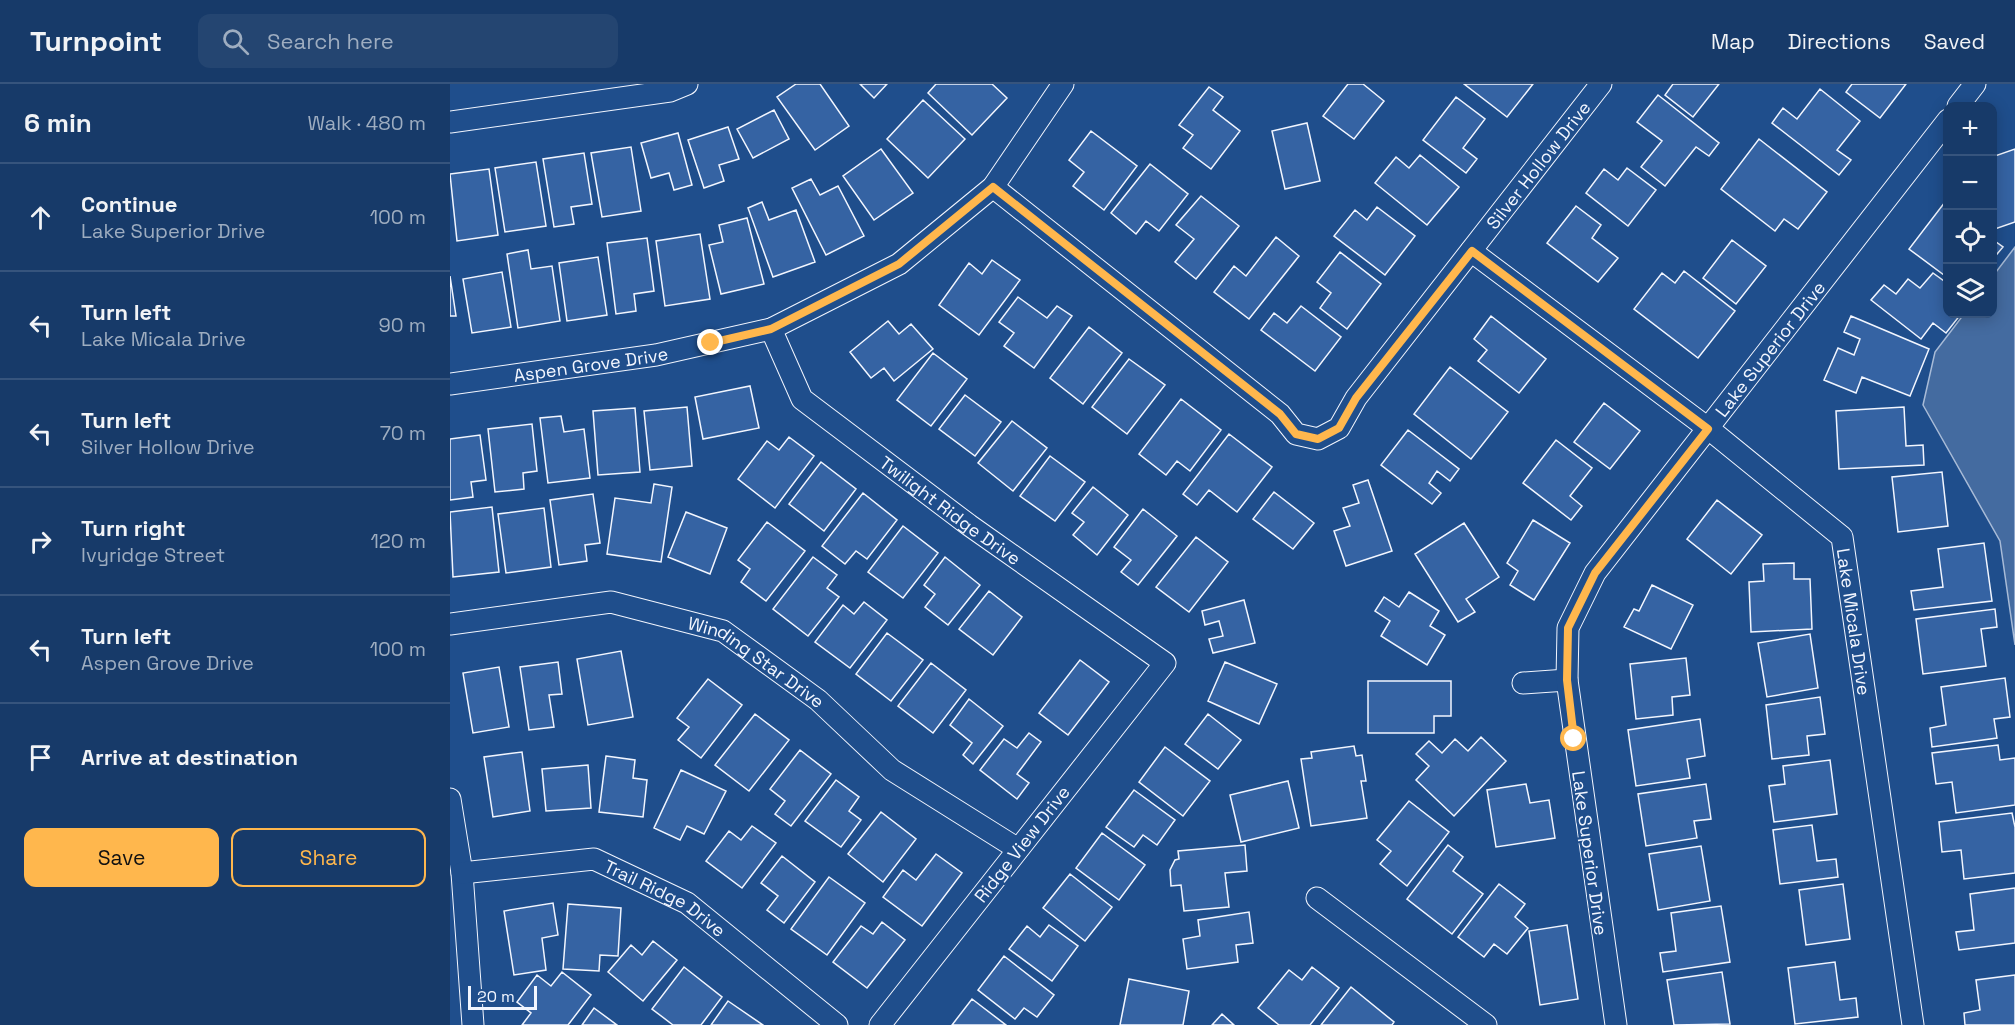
<!DOCTYPE html>
<html lang="en">
<head>
<meta charset="utf-8">
<style>
	:root { --surface:#173a69; --page:#244571; --text:#f1f3f6; --muted:#9eadc0; --line:#36547d; --accent:#ffb74d }
	body { margin:0; font-family:"Space Grotesk",sans-serif; background:var(--page); color:var(--text) }
	.controls { position:absolute; right:18px; top:18px; display:grid; overflow:hidden; border-radius:12px; box-shadow:0 3px 15px #0003 }
	.controls button { width:54px; height:54px; display:grid; place-items:center; padding:0; border:0; border-bottom:2px solid var(--line); background:var(--surface); color:var(--text); font:30px sans-serif }
	.scale { position:absolute; left:18px; bottom:15px; width:69px; box-sizing:border-box; padding-left:6px; border:3px solid #f2f6ff; border-top:0; font-size:16px; line-height:21px; white-space:nowrap; color:#f2f6ff; -webkit-text-stroke:4px #1f4e8c; paint-order:stroke }
	.stop { position:absolute; width:18px; height:18px; margin:-14px; border:4px solid #ffb74d; border-radius:50%; background:#fff }
	.stop.end { background:#ffb74d; border-color:#fff; box-shadow:0 2px 6px #0008 }
	.list { margin:0; padding:0; list-style:none }
	h2 { display:flex; justify-content:space-between; align-items:center; height:78px; margin:0; padding:0 24px; font-size:26px }
	h2 small { font-size:20px; font-weight:400; color:var(--muted) }
	.list li { display:grid; grid-template-columns:39px 1fr auto; gap:18px; align-items:center; box-sizing:border-box; height:108px; padding:0 24px; border-top:2px solid var(--line) }
	.list b { display:block; font-size:22px; white-space:nowrap }
	.list p { margin:0; font-size:20px; white-space:nowrap; color:var(--muted) }
	.list em { font-size:20px; font-style:normal; color:var(--muted) }
	.actions { display:flex; gap:12px; padding:18px 24px }
	.actions a { flex:1; padding:14px 0; border:2px solid var(--accent); border-radius:12px; text-align:center; font-size:21px; color:var(--accent) }
	.actions .main { background:var(--accent); color:#111 }
	.icon { flex:none; width:33px; height:33px; fill:none; stroke:currentColor; stroke-width:2; stroke-linecap:round; stroke-linejoin:round }
	.map { position:relative; flex:none; width:1565px; height:941px; overflow:hidden }
	header { display:flex; align-items:center; gap:36px; box-sizing:border-box; height:84px; padding:0 30px; background:var(--surface); border-bottom:2px solid var(--line) }
	header strong { font-size:28px }
	nav { display:flex; gap:33px; margin-inline-start:auto; font-size:21px }
	.search { width:420px; height:54px; background:var(--page); display:flex; align-items:center; gap:15px; box-sizing:border-box; padding:0 21px; border-radius:12px; color:var(--muted); font-size:22px }
	main { display:flex }
	aside { flex:1; background:var(--surface) }
	.map>svg:first-child { display:block }
	.water { fill:#446ba0; stroke:#a8bbd7; stroke-width:1.5 }
	.building { fill:#3563a3; stroke:#f2f6ff; stroke-width:1.5 }
	.lines { fill:none; stroke-linecap:round; stroke-linejoin:round }
	.minor-casing { stroke:#f2f6ff; stroke-width:23 }
	.minor { stroke:#1f4e8c; stroke-width:21 }
	.route { stroke:#ffb74d; stroke-width:8 }
	.labels { text-anchor:middle; dominant-baseline:central; stroke-width:4.5; stroke-linejoin:round; paint-order:stroke }
	.street-label { font-size:18px; fill:#f2f6ff; stroke:#1f4e8c }
</style>
</head>
<body>
<header>
<strong>Turnpoint</strong>
<div class="search"><svg class="icon" aria-label="search" viewBox="0 0 24 24"><circle cx="10" cy="10" r="6"/><path d="M15 15l6 6"/></svg>Search here</div>
<nav><a>Map</a><a>Directions</a><a>Saved</a></nav>
</header>
<main>
<aside>
<h2>6 min<small>Walk · 480 m</small></h2>
<ul class="list">
<li><svg class="icon" aria-label="ahead" viewBox="0 0 24 24"><path d="M12 20V5M6 11l6-6 6 6"/></svg><div><b>Continue</b><p>Lake Superior Drive</p></div><em>100 m</em></li>
<li><svg class="icon" aria-label="left" viewBox="0 0 24 24"><path d="M17 20v-9H6M10 6l-5 5 5 5"/></svg><div><b>Turn left</b><p>Lake Micala Drive</p></div><em>90 m</em></li>
<li><svg class="icon" aria-label="left" viewBox="0 0 24 24"><path d="M17 20v-9H6M10 6l-5 5 5 5"/></svg><div><b>Turn left</b><p>Silver Hollow Drive</p></div><em>70 m</em></li>
<li><svg class="icon" aria-label="right" viewBox="0 0 24 24"><path d="M7 20v-9h11M14 6l5 5-5 5"/></svg><div><b>Turn right</b><p>Ivyridge Street</p></div><em>120 m</em></li>
<li><svg class="icon" aria-label="left" viewBox="0 0 24 24"><path d="M17 20v-9H6M10 6l-5 5 5 5"/></svg><div><b>Turn left</b><p>Aspen Grove Drive</p></div><em>100 m</em></li>
<li><svg class="icon" aria-label="arrive" viewBox="0 0 24 24"><path d="M6 21V4h12l-3 4 3 4H6"/></svg><div><b>Arrive at destination</b></div></li>
</ul>
<div class="actions"><a class="main">Save</a><a>Share</a></div>
</aside>
<div class="map">
<svg width="1565" height="941" viewBox="0 0 1565 941">
	<rect width="100%" height="100%" fill="#1f4e8c"/>
	<!-- water -->
	<path class="water" d="M 1565,163 L 1565,561 L 1550,457 L 1473,321 L 1485,268 L 1514,230 L 1542,230 L 1543,192 Z"/>
	<!-- building -->
	<path class="building" d="M 346,0 L 370,0 L 399,42 L 365,66 L 327,13 Z
		M 410,0 L 437,0 L 424,14 Z
		M 486,0 L 542,0 L 557,14 L 522,51 L 478,9 Z
		M 898,0 L 913,0 L 934,17 L 904,55 L 873,32 Z
		M 1014,0 L 1083,0 L 1057,33 Z
		M 1223,0 L 1269,0 L 1243,33 L 1215,11 Z
		M 1402,0 L 1456,0 L 1430,34 L 1396,8 Z
		M 759,3 L 773,13 L 763,26 L 790,47 L 761,85 L 733,64 L 743,51 L 729,41 Z
		M 1370,5 L 1410,37 L 1387,66 L 1401,76 L 1389,91 L 1322,39 L 1333,24 L 1347,35 Z
		M 1208,11 L 1269,59 L 1259,72 L 1246,63 L 1215,102 L 1191,83 L 1212,57 L 1187,38 Z
		M 1006,13 L 1035,35 L 1013,64 L 1027,75 L 1016,89 L 973,56 Z
		M 473,16 L 515,55 L 478,94 L 437,55 Z
		M 324,26 L 339,55 L 303,74 L 287,45 Z
		M 857,39 L 870,97 L 835,105 L 822,47 Z
		M 278,43 L 289,75 L 269,81 L 274,97 L 254,104 L 238,56 Z
		M 641,47 L 687,82 L 654,126 L 623,102 L 634,88 L 619,76 Z
		M 228,49 L 242,101 L 224,106 L 219,89 L 201,94 L 191,59 Z
		M 1309,55 L 1377,108 L 1348,145 L 1334,135 L 1325,147 L 1271,105 Z
		M 181,63 L 191,127 L 152,133 L 141,69 Z
		M 431,65 L 463,109 L 424,136 L 393,92 Z
		M 1565,65 L 1565,138 L 1542,146 L 1542,73 Z
		M 134,69 L 142,120 L 121,123 L 124,140 L 104,143 L 93,75 Z
		M 970,71 L 1009,103 L 977,141 L 925,99 L 946,73 L 959,84 Z
		M 86,78 L 96,142 L 55,148 L 45,84 Z
		M 700,80 L 738,110 L 709,147 L 696,137 L 686,150 L 661,129 Z
		M 1177,84 L 1206,106 L 1178,142 L 1136,109 L 1154,85 L 1168,96 Z
		M 39,85 L 48,151 L 7,157 L 0,90 Z
		M 361,95 L 370,111 L 388,102 L 414,152 L 376,171 L 342,104 Z
		M 751,112 L 789,142 L 746,195 L 725,178 L 744,155 L 726,141 Z
		M 312,118 L 319,136 L 346,126 L 365,178 L 323,193 L 298,124 Z
		M 1495,118 L 1498,120 L 1498,194 L 1459,165 Z
		M 1126,122 L 1151,141 L 1142,154 L 1168,174 L 1148,198 L 1097,159 Z
		M 927,123 L 965,152 L 935,191 L 884,152 L 905,126 L 917,136 Z
		M 297,134 L 314,200 L 271,210 L 259,161 L 273,158 L 269,141 Z
		M 250,150 L 260,215 L 215,222 L 206,157 Z
		M 826,153 L 849,172 L 799,235 L 764,208 L 784,182 L 796,192 Z
		M 197,154 L 204,207 L 184,210 L 186,227 L 166,230 L 157,159 Z
		M 1542,155 L 1553,163 L 1542,176 Z
		M 1282,156 L 1316,182 L 1286,220 L 1253,194 Z
		M 78,166 L 81,185 L 102,182 L 110,237 L 68,244 L 57,170 Z
		M 890,168 L 931,200 L 897,245 L 870,224 L 881,209 L 867,198 Z
		M 148,173 L 157,231 L 117,237 L 109,179 Z
		M 542,176 L 570,196 L 529,251 L 489,221 L 519,179 L 532,190 Z
		M 1234,187 L 1285,227 L 1248,274 L 1184,225 L 1212,189 L 1225,199 Z
		M 52,188 L 61,243 L 22,249 L 13,195 Z
		M 1483,189 L 1498,200 L 1498,230 L 1511,230 L 1496,249 L 1483,239 L 1471,255 L 1421,216 L 1434,201 L 1446,210 L 1458,195 L 1470,204 Z
		M 0,192 L 6,232 L 0,232 Z
		M 568,213 L 597,234 L 607,222 L 622,232 L 584,284 L 554,262 L 564,249 L 549,238 Z
		M 851,222 L 891,253 L 865,287 L 811,246 L 824,229 L 837,239 Z
		M 1041,232 L 1096,275 L 1069,309 L 1028,277 L 1037,266 L 1024,255 Z
		M 1401,232 L 1479,265 L 1460,312 L 1412,293 L 1406,309 L 1374,296 L 1388,264 L 1404,271 L 1410,255 L 1394,248 Z
		M 438,237 L 449,250 L 461,240 L 483,265 L 444,297 L 434,284 L 421,294 L 400,268 Z
		M 639,243 L 672,269 L 633,320 L 600,294 Z
		M 483,269 L 517,295 L 481,342 L 447,316 Z
		M 679,275 L 715,301 L 677,350 L 642,323 Z
		M 1000,283 L 1058,328 L 1021,375 L 964,330 Z
		M 300,302 L 309,344 L 253,355 L 245,313 Z
		M 515,311 L 551,338 L 525,372 L 489,345 Z
		M 731,315 L 771,346 L 740,387 L 727,377 L 716,391 L 689,370 Z
		M 1154,319 L 1190,347 L 1160,385 L 1124,358 Z
		M 237,323 L 242,382 L 200,386 L 194,327 Z
		M 1454,323 L 1456,362 L 1473,361 L 1474,381 L 1389,385 L 1386,327 Z
		M 185,324 L 190,388 L 148,391 L 143,327 Z
		M 111,332 L 114,348 L 134,345 L 140,394 L 98,399 L 90,334 Z
		M 562,337 L 597,364 L 563,407 L 528,379 Z
		M 82,340 L 87,387 L 73,389 L 74,405 L 45,408 L 38,345 Z
		M 958,346 L 1009,385 L 1000,397 L 987,387 L 979,399 L 991,409 L 982,420 L 931,381 Z
		M 779,350 L 822,383 L 787,428 L 759,406 L 747,421 L 733,410 Z
		M 30,351 L 36,396 L 21,398 L 23,413 L 0,416 L 0,355 Z
		M 339,353 L 364,372 L 325,424 L 288,395 L 317,357 L 329,366 Z
		M 1106,356 L 1142,384 L 1120,412 L 1132,422 L 1121,436 L 1073,399 Z
		M 600,372 L 635,398 L 605,437 L 570,412 Z
		M 371,378 L 406,405 L 374,447 L 339,420 Z
		M 1492,388 L 1498,442 L 1448,448 L 1442,393 Z
		M 918,396 L 942,467 L 896,482 L 884,447 L 900,442 L 893,424 L 909,419 L 903,401 Z
		M 204,400 L 222,403 L 211,478 L 157,470 L 165,414 L 201,419 Z
		M 643,403 L 678,431 L 647,471 L 623,451 L 634,438 L 622,429 Z
		M 824,408 L 864,439 L 843,465 L 803,435 Z
		M 413,409 L 447,436 L 417,475 L 406,467 L 395,480 L 372,462 Z
		M 143,410 L 150,459 L 135,461 L 137,477 L 109,481 L 100,416 Z
		M 1267,416 L 1312,451 L 1281,490 L 1237,455 Z
		M 42,423 L 49,488 L 3,493 L 0,428 Z
		M 94,424 L 101,483 L 56,489 L 48,430 Z
		M 693,425 L 727,452 L 688,501 L 671,488 L 681,476 L 664,463 Z
		M 236,428 L 277,444 L 260,490 L 218,473 Z
		M 1083,436 L 1120,459 L 1084,516 L 1060,501 L 1068,487 L 1057,479 Z
		M 317,438 L 355,467 L 316,517 L 291,498 L 300,485 L 288,476 Z
		M 1014,439 L 1049,493 L 1016,515 L 1025,528 L 1008,538 L 965,470 Z
		M 453,442 L 488,469 L 453,514 L 418,488 Z
		M 746,453 L 778,478 L 739,528 L 706,503 Z
		M 1534,459 L 1542,517 L 1464,526 L 1461,507 L 1493,503 L 1488,465 Z
		M 363,473 L 387,491 L 377,504 L 389,513 L 358,552 L 323,525 Z
		M 495,473 L 530,501 L 498,541 L 475,523 L 485,510 L 474,501 Z
		M 1344,479 L 1344,495 L 1360,495 L 1362,545 L 1301,548 L 1299,498 L 1314,497 L 1313,480 Z
		M 1202,501 L 1243,521 L 1221,565 L 1174,543 L 1184,525 L 1189,527 Z
		M 539,507 L 572,533 L 543,571 L 509,545 Z
		M 959,508 L 989,527 L 980,542 L 995,551 L 977,581 L 931,552 L 940,537 L 925,527 L 934,513 L 949,523 Z
		M 794,516 L 805,559 L 763,569 L 759,555 L 773,552 L 769,537 L 755,541 L 752,527 Z
		M 414,518 L 437,536 L 400,584 L 365,558 L 393,521 L 404,530 Z
		M 1545,525 L 1547,543 L 1531,545 L 1536,582 L 1473,590 L 1466,535 Z
		M 437,549 L 473,576 L 441,617 L 406,590 Z
		M 1360,550 L 1368,604 L 1317,613 L 1308,559 Z
		M 171,567 L 183,633 L 138,641 L 127,575 Z
		M 1236,574 L 1240,611 L 1222,613 L 1223,631 L 1186,635 L 1180,580 Z
		M 630,576 L 659,598 L 618,651 L 589,629 Z
		M 108,578 L 112,610 L 99,611 L 104,643 L 79,646 L 70,583 Z
		M 775,578 L 827,600 L 809,640 L 758,617 Z
		M 481,579 L 516,606 L 483,649 L 448,622 Z
		M 49,583 L 59,643 L 23,649 L 13,589 Z
		M 1555,594 L 1560,633 L 1544,635 L 1547,654 L 1482,663 L 1480,644 L 1496,641 L 1491,603 Z
		M 258,595 L 292,621 L 251,674 L 228,656 L 239,643 L 227,634 Z
		M 918,597 L 1001,597 L 1001,632 L 984,632 L 984,649 L 918,649 Z
		M 1370,613 L 1375,650 L 1357,652 L 1359,671 L 1322,675 L 1316,621 Z
		M 519,615 L 553,642 L 523,680 L 513,671 L 522,659 L 500,641 Z
		M 305,630 L 339,656 L 299,707 L 265,681 Z
		M 758,630 L 791,656 L 768,685 L 735,660 Z
		M 1250,635 L 1255,672 L 1237,675 L 1240,694 L 1186,702 L 1178,646 Z
		M 579,649 L 591,658 L 567,690 L 579,699 L 567,715 L 530,686 L 554,655 L 567,664 Z
		M 1031,653 L 1056,677 L 1004,732 L 966,696 L 979,682 L 966,670 L 979,657 L 992,669 L 1005,655 L 1018,667 Z
		M 1548,661 L 1550,676 L 1565,674 L 1565,721 L 1506,729 L 1502,698 L 1486,700 L 1482,669 Z
		M 904,662 L 906,672 L 912,671 L 916,697 L 911,697 L 917,734 L 861,742 L 851,675 L 862,674 L 861,668 Z
		M 715,663 L 760,697 L 733,732 L 689,698 Z
		M 350,666 L 381,690 L 341,742 L 325,730 L 335,717 L 320,705 Z
		M 72,668 L 80,727 L 43,733 L 34,673 Z
		M 156,672 L 185,676 L 183,694 L 197,696 L 193,733 L 149,728 Z
		M 1380,676 L 1387,730 L 1324,738 L 1319,702 L 1335,700 L 1333,682 Z
		M 138,681 L 141,724 L 96,727 L 92,685 Z
		M 231,686 L 276,707 L 254,750 L 237,742 L 230,756 L 204,744 Z
		M 386,696 L 409,713 L 399,727 L 411,736 L 391,763 L 355,737 Z
		M 838,697 L 849,744 L 791,758 L 780,711 Z
		M 1076,700 L 1080,719 L 1099,716 L 1105,754 L 1046,763 L 1037,706 Z
		M 1256,700 L 1261,735 L 1244,737 L 1247,754 L 1196,762 L 1188,710 Z
		M 684,706 L 725,736 L 707,761 L 693,751 L 684,763 L 656,743 Z
		M 959,717 L 999,748 L 957,802 L 930,780 L 941,767 L 927,756 Z
		M 431,728 L 466,755 L 433,798 L 398,770 Z
		M 1562,729 L 1565,743 L 1565,789 L 1514,795 L 1511,766 L 1492,768 L 1489,738 Z
		M 1362,741 L 1367,777 L 1386,775 L 1388,793 L 1330,800 L 1323,746 Z
		M 302,742 L 326,759 L 292,804 L 256,777 L 279,747 L 291,756 Z
		M 652,749 L 695,781 L 669,816 L 626,784 Z
		M 795,761 L 797,787 L 775,789 L 779,823 L 734,827 L 731,801 L 721,802 L 720,786 L 725,776 L 729,775 L 728,767 Z
		M 998,761 L 1013,773 L 1003,787 L 1033,810 L 1002,850 L 957,815 Z
		M 1251,762 L 1260,817 L 1208,826 L 1199,770 Z
		M 486,770 L 512,789 L 472,842 L 433,813 L 453,786 L 466,796 Z
		M 332,772 L 365,798 L 334,839 L 317,826 L 328,812 L 311,799 Z
		M 620,790 L 662,823 L 635,857 L 593,824 Z
		M 379,793 L 415,819 L 377,871 L 341,845 Z
		M 1049,800 L 1075,820 L 1065,833 L 1078,844 L 1057,870 L 1044,860 L 1034,873 L 1008,853 Z
		M 1393,800 L 1400,855 L 1356,861 L 1349,806 Z
		M 1565,804 L 1565,859 L 1509,866 L 1506,848 L 1524,846 L 1520,810 Z
		M 103,819 L 108,851 L 92,854 L 96,886 L 64,891 L 54,827 Z
		M 118,820 L 171,824 L 168,872 L 150,871 L 149,887 L 113,885 Z
		M 1271,822 L 1280,878 L 1213,888 L 1210,869 L 1226,867 L 1221,829 Z
		M 799,828 L 803,859 L 786,861 L 788,878 L 737,885 L 733,855 L 750,852 L 748,836 Z
		M 432,838 L 455,856 L 417,904 L 383,878 L 411,842 L 423,850 Z
		M 599,841 L 628,862 L 602,897 L 559,865 L 577,842 L 590,853 Z
		M 1117,841 L 1128,915 L 1090,921 L 1079,847 Z
		M 203,857 L 227,876 L 193,917 L 158,888 L 181,861 L 192,871 Z
		M 554,872 L 604,911 L 587,933 L 574,924 L 565,935 L 528,906 Z
		M 1385,878 L 1390,916 L 1406,914 L 1408,933 L 1345,940 L 1338,884 Z
		M 234,883 L 272,913 L 251,941 L 223,941 L 202,925 Z
		M 862,883 L 889,904 L 860,941 L 829,941 L 808,924 L 839,886 L 852,896 Z
		M 112,888 L 141,911 L 118,941 L 72,941 L 81,929 L 67,918 L 87,891 L 101,902 Z
		M 1272,888 L 1280,940 L 1224,941 L 1217,896 Z
		M 1565,891 L 1565,941 L 1515,941 L 1514,929 L 1530,926 L 1526,896 Z
		M 679,895 L 739,907 L 733,941 L 670,941 Z
		M 901,903 L 944,938 L 942,941 L 871,941 Z
		M 522,915 L 556,941 L 502,941 Z
		M 278,917 L 313,941 L 261,941 Z
		M 144,924 L 167,941 L 132,941 Z
		M 772,930 L 784,941 L 762,941 Z"/>
	<g class="lines">
		<!-- minor casing -->
		<g class="minor-casing">
			<g id="minor">
				<path d="M 1508,22 L 1525,0"/>
				<path d="M 0,38 L 220,7 L 237,0"/>
				<path id="s1" d="M 543,103 L 830,330 L 846,350 L 868,355 L 889,344 L 906,314 L 1151,0"/>
				<path id="s2" d="M 1021,167 L 1259,345 L 1392,453 L 1463,941"/>
				<path id="s3" d="M 321,245 L 352,315 L 519,441 L 715,579 L 430,941"/>
				<path id="s4" d="M 0,300 L 206,271 L 321,245 L 449,180 L 543,103 L 613,0"/>
				<path id="s5" d="M 0,540 L 161,518 L 273,547 L 368,616 L 442,686 L 568,765"/>
				<path d="M 1073,599 L 1117,596"/>
				<path d="M 0,715 L 12,789 L 23,941"/>
				<path id="s6" d="M 12,789 L 144,775 L 237,819 L 387,941"/>
				<path d="M 867,814 L 1036,941"/>
				<path id="s7" d="M 1166,941 L 1117,596 L 1118,544 L 1145,489 L 1498,36"/>
			</g>
		</g>
		<!-- minor -->
		<use href="#minor" class="minor"/>
	</g>
	<g class="lines">
		<!-- route -->
		<path class="route" d="M 261,259 L 321,245 L 449,180 L 543,103 L 830,330 L 846,350 L 868,355 L 889,344 L 906,314 L 1022,167 L 1258,345 L 1145,489 L 1118,544 L 1117,596 L 1124,655"/>
	</g>
	<g class="labels">
		<!-- street labels -->
		<g class="street-label">
			<text stroke="none"><textPath href="#s1" startOffset="768">Silver Hollow Drive</textPath></text>
			<text stroke="none"><textPath href="#s7" startOffset="746">Lake Superior Drive</textPath></text>
			<text stroke="none"><textPath href="#s4" startOffset="142">Aspen Grove Drive</textPath></text>
			<text stroke="none"><textPath href="#s3" startOffset="262">Twilight Ridge Drive</textPath></text>
			<text stroke="none"><textPath href="#s2" startOffset="554">Lake Micala Drive</textPath></text>
			<text stroke="none"><textPath href="#s5" startOffset="322">Winding Star Drive</textPath></text>
			<text transform="translate(572 760) rotate(-52)">Ridge View Drive</text>
			<text transform="translate(1140 769) rotate(82)">Lake Superior Drive</text>
			<text stroke="none"><textPath href="#s6" startOffset="214">Trail Ridge Drive</textPath></text>
		</g>
	</g>
</svg>
<div class="controls">
<button>+</button>
<button>−</button>
<button><svg class="icon" aria-label="locate" viewBox="0 0 24 24"><circle cx="12" cy="12" r="6"/><path d="M12 2v4M12 18v4M2 12h4M18 12h4"/></svg></button>
<button><svg class="icon" aria-label="layers" viewBox="0 0 24 24"><path d="M12 4l9 5-9 5-9-5zM3 14l9 5 9-5"/></svg></button>
</div>
<div class="scale">20 m</div>
<div class="stop" style="left:1124px;top:655px"></div>
<div class="stop end" style="left:261px;top:259px"></div>
</div>
</main>
</body>
</html>
